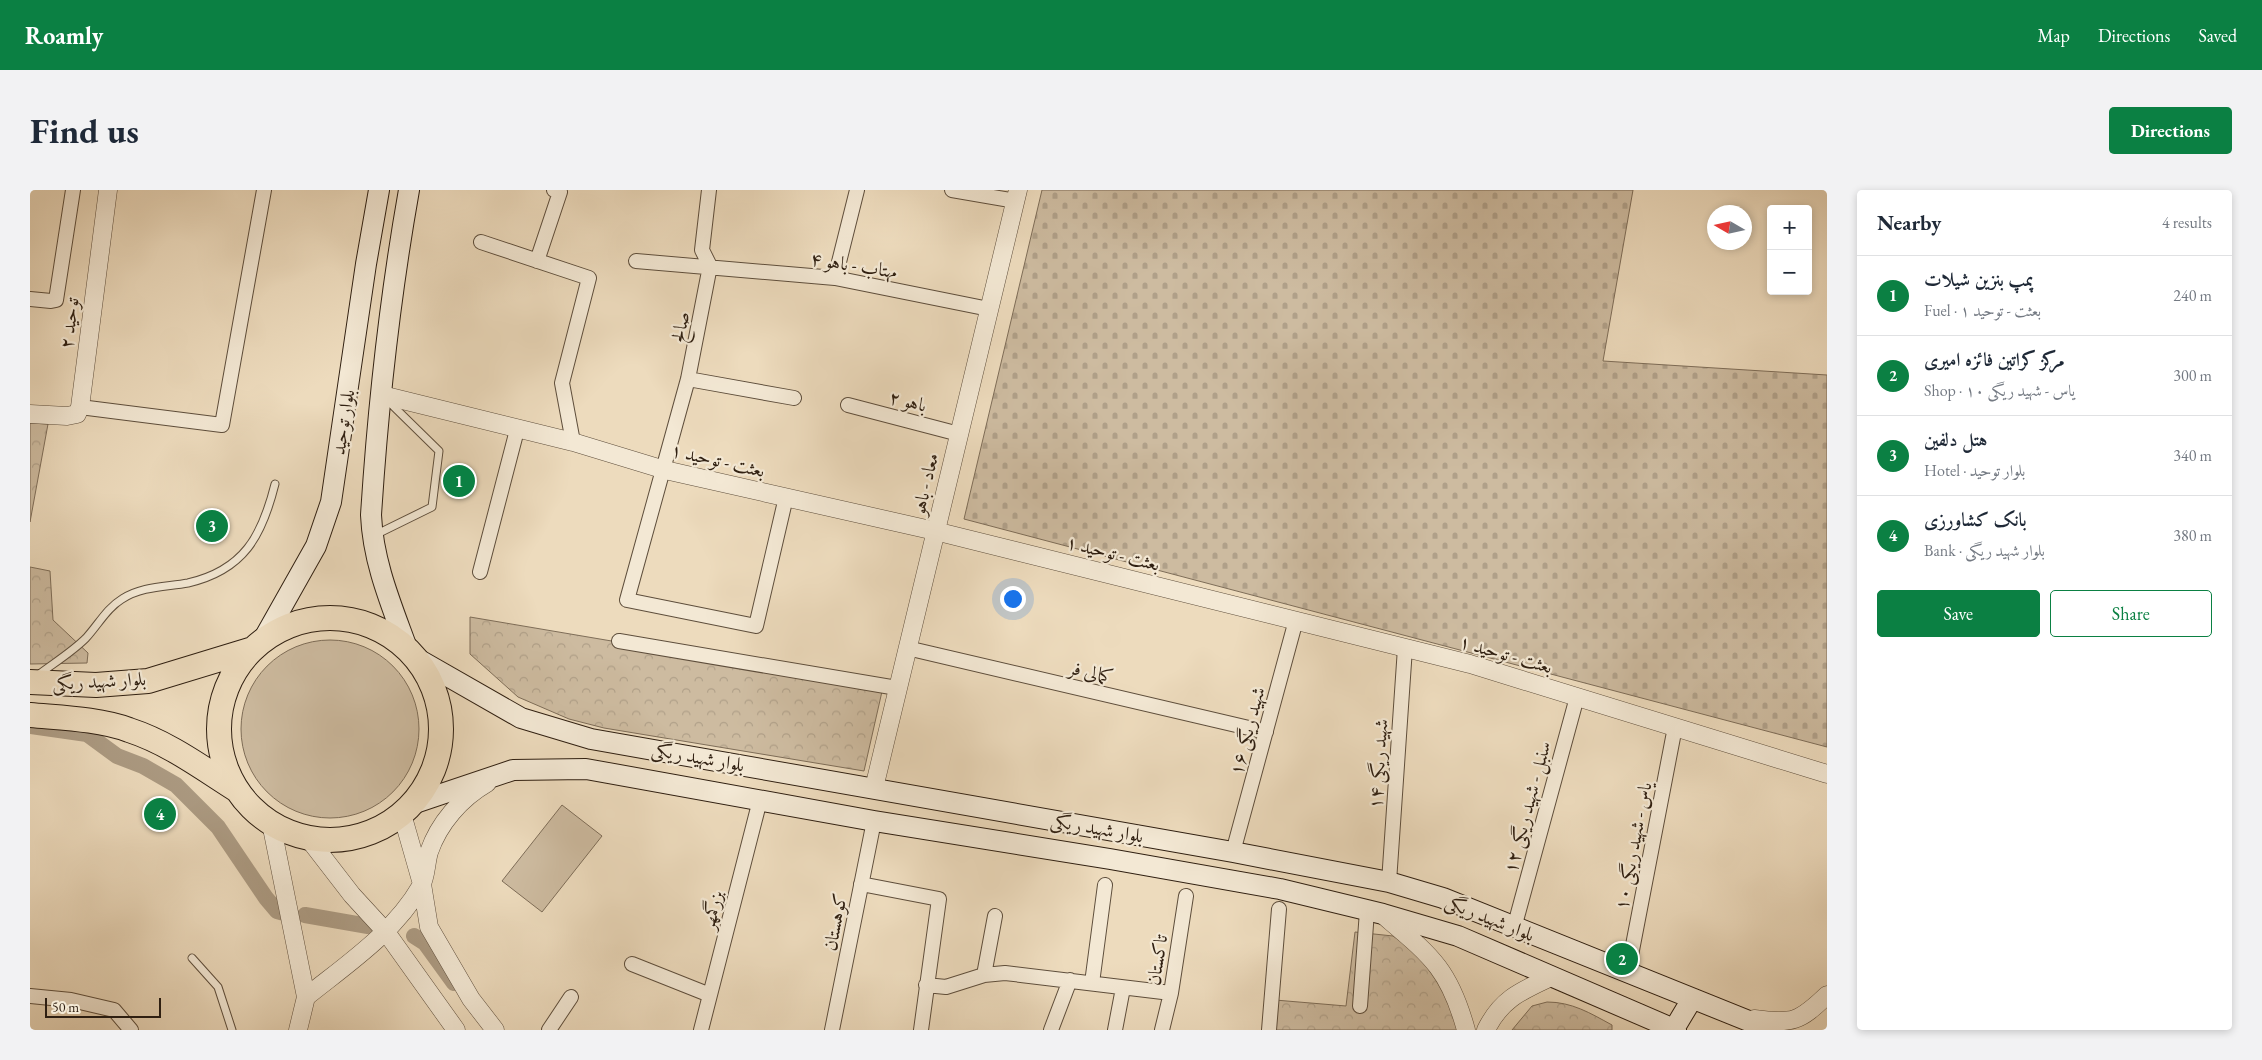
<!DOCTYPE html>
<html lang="en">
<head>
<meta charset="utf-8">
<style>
	:root { --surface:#fff; --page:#f2f2f3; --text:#1f2937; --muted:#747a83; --line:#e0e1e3; --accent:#0b8043 }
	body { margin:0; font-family:"EB Garamond",Amiri,serif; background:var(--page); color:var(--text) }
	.controls { position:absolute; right:15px; top:15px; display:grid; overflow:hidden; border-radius:5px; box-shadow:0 2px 8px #0003 }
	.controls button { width:45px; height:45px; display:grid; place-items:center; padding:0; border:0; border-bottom:1px solid var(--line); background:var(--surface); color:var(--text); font:25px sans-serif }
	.compass { position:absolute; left:1677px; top:15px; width:45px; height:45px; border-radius:50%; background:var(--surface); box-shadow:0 2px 8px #0003; rotate:279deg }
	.scale { position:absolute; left:15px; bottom:12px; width:116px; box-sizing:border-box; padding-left:5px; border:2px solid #2f1f11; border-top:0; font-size:14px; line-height:18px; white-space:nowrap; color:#2f1f11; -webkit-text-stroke:4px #f3e8d4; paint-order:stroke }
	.you { position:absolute; left:982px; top:408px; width:18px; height:18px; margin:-12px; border:4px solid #fff; border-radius:50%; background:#1a73e8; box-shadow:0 0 0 8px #1a73e833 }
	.badge { display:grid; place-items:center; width:32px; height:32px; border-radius:50%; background:var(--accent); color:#fff; font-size:16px; font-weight:700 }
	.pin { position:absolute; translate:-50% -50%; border:2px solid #fff; box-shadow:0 1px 5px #0006 }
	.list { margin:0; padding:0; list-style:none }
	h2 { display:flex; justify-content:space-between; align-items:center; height:65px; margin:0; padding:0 20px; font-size:21px }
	h2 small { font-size:16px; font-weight:400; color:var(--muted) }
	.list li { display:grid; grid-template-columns:32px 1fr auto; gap:15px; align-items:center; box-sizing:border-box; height:80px; padding:0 20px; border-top:1px solid var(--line) }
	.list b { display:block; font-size:19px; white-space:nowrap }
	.list p { margin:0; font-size:16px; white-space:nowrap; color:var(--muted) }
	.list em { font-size:16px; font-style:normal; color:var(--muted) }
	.actions { display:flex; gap:10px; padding:15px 20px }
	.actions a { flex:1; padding:11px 0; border:1px solid var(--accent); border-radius:5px; text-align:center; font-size:18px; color:var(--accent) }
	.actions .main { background:var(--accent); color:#fff }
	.map { position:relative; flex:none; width:1797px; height:840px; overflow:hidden; border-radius:5px }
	header { display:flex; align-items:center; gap:30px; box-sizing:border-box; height:70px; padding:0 25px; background:var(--accent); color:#fff }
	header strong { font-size:24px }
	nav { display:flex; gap:28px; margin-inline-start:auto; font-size:18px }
	.intro { display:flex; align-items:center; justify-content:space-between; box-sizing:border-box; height:120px; padding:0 30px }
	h1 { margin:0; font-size:35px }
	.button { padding:12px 22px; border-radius:5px; background:var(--accent); color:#fff; font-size:18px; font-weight:700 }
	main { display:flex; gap:30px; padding:0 30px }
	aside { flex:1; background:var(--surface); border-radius:5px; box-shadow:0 2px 8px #0003 }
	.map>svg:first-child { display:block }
	.grass { fill:#cdbba0; stroke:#7e6d58 }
	.cemetery { fill:url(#cemetery-stones); stroke:#7e6d58 }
	.park { fill:url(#park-crowns); stroke:#7e6d58 }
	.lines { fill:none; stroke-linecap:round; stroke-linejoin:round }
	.canal { stroke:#ac9b83; stroke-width:16 }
	.service-casing { stroke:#5e4e3c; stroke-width:9 }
	.minor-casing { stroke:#5e4e3c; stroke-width:16 }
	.tertiary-casing { stroke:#5e4e3c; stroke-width:19 }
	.secondary-casing { stroke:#2f1f11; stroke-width:22 }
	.trunk-casing { stroke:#2f1f11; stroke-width:26 }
	.service { stroke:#f3e8d4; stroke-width:7 }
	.minor { stroke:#f3e8d4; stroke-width:14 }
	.tertiary { stroke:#f3e8d4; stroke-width:18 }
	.secondary { stroke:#f3e8d4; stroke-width:20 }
	.trunk { stroke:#eddbbd; stroke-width:24 }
	.labels { text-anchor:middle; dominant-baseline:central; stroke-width:4.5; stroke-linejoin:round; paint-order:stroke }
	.street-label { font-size:19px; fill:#2f1f11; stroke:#f3e8d4 }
</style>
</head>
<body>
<header>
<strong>Roamly</strong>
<nav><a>Map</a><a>Directions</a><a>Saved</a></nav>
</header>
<div class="intro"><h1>Find us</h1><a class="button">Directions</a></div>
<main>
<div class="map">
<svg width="1797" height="840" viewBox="0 0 1797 840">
	<defs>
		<pattern id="cemetery-stones" width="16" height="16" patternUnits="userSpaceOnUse" patternTransform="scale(1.25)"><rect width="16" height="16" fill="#cdbba0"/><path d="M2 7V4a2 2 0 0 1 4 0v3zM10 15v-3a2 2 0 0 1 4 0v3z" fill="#b0a089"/></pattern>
		<pattern id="park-crowns" width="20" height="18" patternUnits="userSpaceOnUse" patternTransform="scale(1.25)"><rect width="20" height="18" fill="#cdbba0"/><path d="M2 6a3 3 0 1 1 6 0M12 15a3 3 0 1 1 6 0" fill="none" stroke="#b0a089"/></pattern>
	</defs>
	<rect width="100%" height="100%" fill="#eddbbd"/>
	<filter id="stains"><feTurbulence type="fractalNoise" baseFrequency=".004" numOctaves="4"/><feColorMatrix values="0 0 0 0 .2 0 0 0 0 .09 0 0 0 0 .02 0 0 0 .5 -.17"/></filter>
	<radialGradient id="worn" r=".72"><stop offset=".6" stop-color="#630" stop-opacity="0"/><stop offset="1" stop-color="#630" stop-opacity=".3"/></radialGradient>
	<!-- grass -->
	<path class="grass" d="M211 539a89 89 0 1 1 178 0a89 89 0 1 1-178 0Z
		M 532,615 L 572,646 L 512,722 L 472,691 Z"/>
	<!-- cemetery -->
	<path class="cemetery" d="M 1012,0 L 1603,0 L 1573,171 L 1797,185 L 1797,557 L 934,329 Z"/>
	<!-- park -->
	<path class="park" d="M 0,233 L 18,234 L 0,332 Z
		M 0,377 L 20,381 L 23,430 L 58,463 L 57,473 L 0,474 Z
		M 440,427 L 853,497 L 834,581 L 574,538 L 539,529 L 488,507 L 440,464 Z
		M 1325,742 L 1363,746 L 1392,766 L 1411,784 L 1431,840 L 1243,840 L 1245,810 L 1316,816 Z
		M 1517,812 C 1542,812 1560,823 1582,835 L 1582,840 L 1482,840 L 1502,816 Z"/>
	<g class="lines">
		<!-- canal -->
		<path class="canal" d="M 0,536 L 57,544 L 87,566 L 113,576 L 146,595 L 188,637 L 236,708 L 247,721 L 254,723
			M 275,725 L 338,736
			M 384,746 L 395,753 L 424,793"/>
		<!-- service casing -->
		<g class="service-casing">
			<path id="service" d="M 345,345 L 402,317 L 409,261 L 358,211
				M 8,485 C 24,473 42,462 56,448 C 68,435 77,418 92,409 C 112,396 136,397 158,393 C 214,380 232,346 245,294
				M 162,768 L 188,797 L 202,840"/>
		</g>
		<!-- minor casing -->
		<g class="minor-casing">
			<path id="minor" d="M 679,0 L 672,60 L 680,76 L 658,189 L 597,410 L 726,436 L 756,307
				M 922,0 L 986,11
				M 451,52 L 559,88 L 532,193 L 543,252
				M 507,71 L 530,2 L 524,0
				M 606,71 L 805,88 L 959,119
				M 805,88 L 827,0
				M 0,109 L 21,111 L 26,110 L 43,0
				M 658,189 L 764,208
				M 818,215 L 929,244
				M 50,217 L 192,235 L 234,0
				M 450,382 L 487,240
				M 589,451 L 867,498
				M 877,458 L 1236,542
				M 1203,662 L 1266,430
				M 1359,692 L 1375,458
				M 831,694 L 909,709 L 891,840
				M 1484,738 L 1547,507
				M 602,774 L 680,805
				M 1598,781 L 1645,537
				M 954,785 L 965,726
				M 1062,793 L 1075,695
				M 896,795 L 916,797 L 954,785 L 975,783 L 1141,803
				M 0,806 L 41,810 L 84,820 L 101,840
				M 1330,816 L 1337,721
				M 519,840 L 541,807
				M 671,840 L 730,610
				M 802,840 L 844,631
				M 1021,840 L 1040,790
				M 1085,840 L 1093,798
				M 1132,840 L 1141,803 L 1156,706
				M 1239,840 L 1249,719"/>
		</g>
		<!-- tertiary casing -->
		<g class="tertiary-casing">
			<path id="tertiary" d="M 352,205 L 543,252 L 635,280 L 905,341 L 1440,474 L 1797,584
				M 0,224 L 37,226 L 47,224 L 50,217 L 78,0
				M 844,598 L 988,0
				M 372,624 L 392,694 L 399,737 L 441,809 L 465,840
				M 241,633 L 276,807 L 268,840
				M 278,648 L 322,705 L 356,742 L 426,840
				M 1353,725 C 1400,765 1419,778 1436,840
				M 276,807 C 317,774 364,743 391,696 C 396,687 396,672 399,662 C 409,633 431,608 457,593
				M 1724,829 C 1763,834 1769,832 1797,805
				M 1456,840 C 1471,809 1491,801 1521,787"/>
		</g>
		<!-- secondary casing -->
		<g class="secondary-casing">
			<path id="secondary" d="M 233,450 L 286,356 L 301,312 L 336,74 L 349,0
				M 377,458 C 361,414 343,372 341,325 C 348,216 360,107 379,0
				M 386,468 L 491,528 L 561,549 L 1203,662 L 1359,692 L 1413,708 L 1741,840
				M 382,614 L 483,580 L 556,579 L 844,631 L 1080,669 L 1250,699 L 1353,724 L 1428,746 L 1646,840
				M 1644,839 L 1662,809"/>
		</g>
		<!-- trunk casing -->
		<g class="trunk-casing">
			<path id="trunk" d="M189 539a111 111 0 1 1 222 0a111 111 0 1 1-222 0Z
				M 0,492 L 66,495 L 118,491 L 223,459
				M 0,525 C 32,528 69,529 99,540 C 139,553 172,578 207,600"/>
		</g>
		<!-- service -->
		<use href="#service" class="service"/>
		<!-- minor -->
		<use href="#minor" class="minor"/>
		<!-- tertiary -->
		<use href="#tertiary" class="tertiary"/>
		<!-- secondary -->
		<use href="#secondary" class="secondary"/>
		<!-- trunk -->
		<use href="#trunk" class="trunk"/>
	</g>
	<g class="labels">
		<!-- street labels -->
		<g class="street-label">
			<text transform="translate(824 75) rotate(9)">مهتاب - باهو ۴</text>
			<text transform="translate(39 133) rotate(-83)">توحید ۲</text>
			<text transform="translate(650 137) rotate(-79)">صالح</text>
			<text transform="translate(878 211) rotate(14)">باهو ۲</text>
			<text transform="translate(313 232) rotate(-81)">بلوار توحید</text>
			<text transform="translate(688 270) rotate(13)">بعثت - توحید ۱</text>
			<text transform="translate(895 294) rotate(-77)">معاد - باهو</text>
			<text transform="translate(1083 363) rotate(14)">بعثت - توحید ۱</text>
			<text transform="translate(1476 464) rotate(16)">بعثت - توحید ۱</text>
			<text transform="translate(1061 482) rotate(13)">کمالی فر</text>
			<text transform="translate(69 491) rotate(-3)">بلوار شهید ریگی</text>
			<text transform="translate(1217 541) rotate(-75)">شهید ریگی ۱۶</text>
			<text transform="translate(668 567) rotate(10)">بلوار شهید ریگی</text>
			<text transform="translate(1348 574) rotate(-86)">شهید ریگی ۱۴</text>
			<text transform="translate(1497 617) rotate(-75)">سنبل - شهید ریگی ۱۲</text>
			<text transform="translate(1067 638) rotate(10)">بلوار شهید ریگی</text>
			<text transform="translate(1603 656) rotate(-79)">یاس - شهید ریگی ۱۰</text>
			<text transform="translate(682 720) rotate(-76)">بزرگمهر</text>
			<text transform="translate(1460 728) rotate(22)">بلوار شهید ریگی</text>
			<text transform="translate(805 732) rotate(-79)">کوهستان</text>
			<text transform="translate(1127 770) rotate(-81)">تاکستان</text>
		</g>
	</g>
	<rect width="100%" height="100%" filter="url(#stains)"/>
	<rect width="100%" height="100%" fill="url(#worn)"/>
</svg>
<div class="controls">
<button>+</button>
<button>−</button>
</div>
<svg class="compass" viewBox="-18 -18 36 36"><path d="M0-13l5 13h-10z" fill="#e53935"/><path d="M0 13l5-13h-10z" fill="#747a83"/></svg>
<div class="scale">50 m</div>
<div class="you"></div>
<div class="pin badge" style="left:429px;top:291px">1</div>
<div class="pin badge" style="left:1592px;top:769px">2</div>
<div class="pin badge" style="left:182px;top:336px">3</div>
<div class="pin badge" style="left:130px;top:624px">4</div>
</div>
<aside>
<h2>Nearby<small>4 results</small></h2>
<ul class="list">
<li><span class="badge">1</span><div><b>پمپ بنزین شیلات</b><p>Fuel · بعثت - توحید ۱</p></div><em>240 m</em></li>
<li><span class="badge">2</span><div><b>مرکز کراتین فائزه امیری</b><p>Shop · یاس - شهید ریگی ۱۰</p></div><em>300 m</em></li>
<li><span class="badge">3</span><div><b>هتل دلفین</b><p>Hotel · بلوار توحید</p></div><em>340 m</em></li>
<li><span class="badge">4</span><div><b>بانک کشاورزی</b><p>Bank · بلوار شهید ریگی</p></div><em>380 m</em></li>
</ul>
<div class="actions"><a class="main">Save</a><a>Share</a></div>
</aside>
</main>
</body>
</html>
